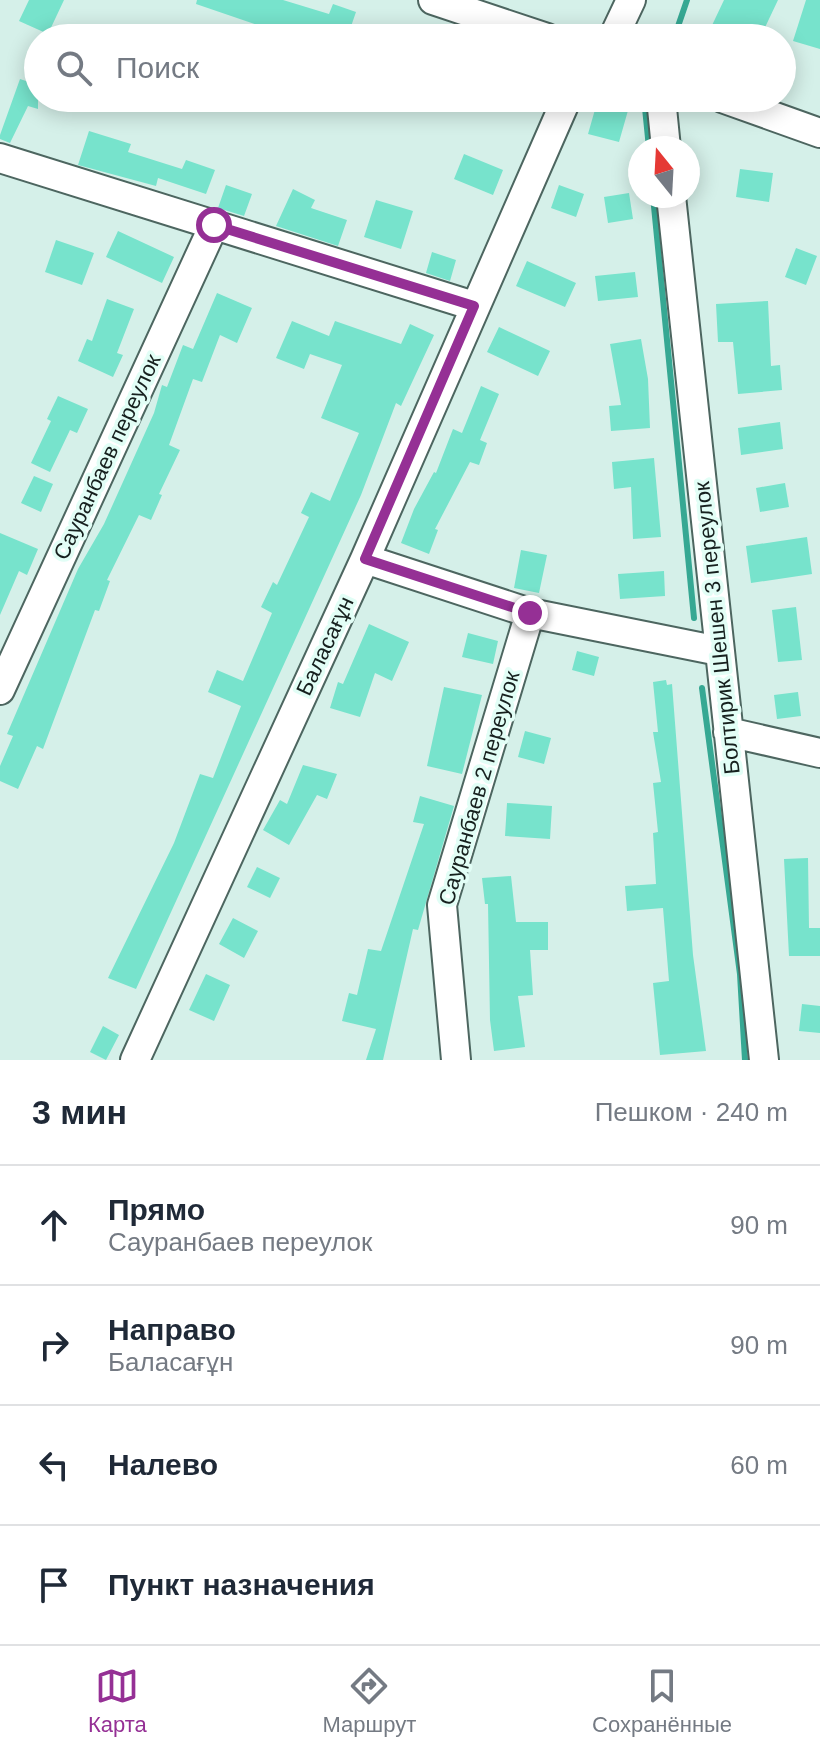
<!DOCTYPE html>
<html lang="ru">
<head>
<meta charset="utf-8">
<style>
	:root { --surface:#fff; --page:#f2f2f3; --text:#1f2937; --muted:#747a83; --line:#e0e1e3; --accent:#953095 }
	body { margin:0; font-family:Arial,sans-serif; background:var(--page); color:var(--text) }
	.compass { position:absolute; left:628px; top:136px; width:72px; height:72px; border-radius:50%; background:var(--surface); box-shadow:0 4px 20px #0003; rotate:342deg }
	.stop { position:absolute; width:24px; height:24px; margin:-18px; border:6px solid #953095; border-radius:50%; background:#fff }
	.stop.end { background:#953095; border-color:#fff; box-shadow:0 2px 8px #0008 }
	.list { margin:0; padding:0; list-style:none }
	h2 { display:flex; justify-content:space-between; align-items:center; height:104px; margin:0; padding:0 32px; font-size:34px }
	h2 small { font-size:26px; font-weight:400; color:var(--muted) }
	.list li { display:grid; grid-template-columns:52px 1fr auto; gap:24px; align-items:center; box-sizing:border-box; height:120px; padding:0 32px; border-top:2px solid var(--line) }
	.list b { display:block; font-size:30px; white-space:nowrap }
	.list p { margin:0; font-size:26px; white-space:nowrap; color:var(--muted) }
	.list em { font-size:26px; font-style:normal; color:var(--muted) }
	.icon { flex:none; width:44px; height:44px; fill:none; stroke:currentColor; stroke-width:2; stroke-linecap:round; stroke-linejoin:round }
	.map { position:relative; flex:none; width:820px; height:1060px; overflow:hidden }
	.search { position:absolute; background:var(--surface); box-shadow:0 4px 20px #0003; left:24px; right:24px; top:24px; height:88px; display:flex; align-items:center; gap:20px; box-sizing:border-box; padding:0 28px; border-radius:44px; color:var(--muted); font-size:30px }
	.sheet { height:584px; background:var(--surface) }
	nav { display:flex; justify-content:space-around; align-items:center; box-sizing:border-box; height:112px; border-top:2px solid var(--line); background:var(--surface); font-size:22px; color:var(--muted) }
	nav a { display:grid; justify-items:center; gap:4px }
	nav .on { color:var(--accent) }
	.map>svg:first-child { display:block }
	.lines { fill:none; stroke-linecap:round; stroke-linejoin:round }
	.stream { stroke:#36a893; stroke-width:6 }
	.building { fill:#77e3cc }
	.minor-casing { stroke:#4d6660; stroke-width:32 }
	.minor { stroke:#fff; stroke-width:28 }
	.route { stroke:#953095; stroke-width:10 }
	.labels { text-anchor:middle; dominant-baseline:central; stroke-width:7; stroke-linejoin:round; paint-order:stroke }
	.street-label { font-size:22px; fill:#16201e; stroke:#e2fef6 }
</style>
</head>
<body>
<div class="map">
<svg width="820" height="1060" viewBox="0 0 820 1060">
	<rect width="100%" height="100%" fill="#d5f0e9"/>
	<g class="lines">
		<!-- stream -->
		<path class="stream" d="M 674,38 L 687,0
			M 645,108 L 649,148
			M 653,196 L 694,618
			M 702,688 L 740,974 L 745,1060"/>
	</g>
	<!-- building -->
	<path class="building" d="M 29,0 L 64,0 L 48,34 L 19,21 Z
		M 197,0 L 283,0 L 329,14 L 333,4 L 356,12 L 347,38 L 295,38 L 196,4 Z
		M 724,0 L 778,0 L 760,38 L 706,38 Z
		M 806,0 L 820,0 L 820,49 L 793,41 Z
		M 20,79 L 38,85 L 38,109 L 28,106 L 10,143 L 0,139 L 0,135 Z
		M 598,99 L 629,107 L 619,142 L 588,134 Z
		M 89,131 L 131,144 L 128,152 L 182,169 L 186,160 L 215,170 L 206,194 L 158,178 L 156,186 L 78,165 Z
		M 464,154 L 503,170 L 493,195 L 454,179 Z
		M 740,169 L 773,173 L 769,202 L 736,197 Z
		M 226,185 L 252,194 L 244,216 L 218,208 Z
		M 559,185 L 584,194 L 576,217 L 551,208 Z
		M 293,189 L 315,200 L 311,208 L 347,220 L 338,246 L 276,226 Z
		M 629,193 L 633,219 L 608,223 L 604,197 Z
		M 376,200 L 413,211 L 401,249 L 364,237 Z
		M 118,231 L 174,257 L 162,283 L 106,257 Z
		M 56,240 L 94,253 L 82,285 L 45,272 Z
		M 796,248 L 817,256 L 806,285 L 785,277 Z
		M 432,252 L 456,260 L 450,281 L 426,273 Z
		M 527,261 L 576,283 L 565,307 L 516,286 Z
		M 635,272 L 638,297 L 598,301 L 595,276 Z
		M 217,293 L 252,308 L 237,343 L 220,335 L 202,382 L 193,379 L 169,445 L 180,450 L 159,494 L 162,495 L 151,520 L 139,515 L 107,580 L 110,581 L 99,611 L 95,610 L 43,749 L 37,746 L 18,789 L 0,781 L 0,766 L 13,736 L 7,734 L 78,569 L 104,524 L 154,413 L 162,385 L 167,387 L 183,345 L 193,349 Z
		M 107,299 L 134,309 L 117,353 L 123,355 L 113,377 L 78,361 L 87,339 L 92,341 Z
		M 768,301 L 771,366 L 780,365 L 782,390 L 738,394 L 733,342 L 718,342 L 716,304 Z
		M 292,321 L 329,336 L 335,321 L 401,344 L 410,324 L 434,335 L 401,406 L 396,403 L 361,495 L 136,989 L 108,978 L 174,843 L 200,774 L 213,778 L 241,706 L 208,692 L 217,670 L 243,681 L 272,613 L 261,607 L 273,582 L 277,585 L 309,517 L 301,513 L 311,492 L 330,501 L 359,433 L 321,418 L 342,365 L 310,354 L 304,369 L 276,358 Z
		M 499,327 L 550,351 L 538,376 L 487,352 Z
		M 641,339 L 648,379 L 650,428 L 611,431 L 609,406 L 621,405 L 610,344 Z
		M 481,386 L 499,394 L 480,440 L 487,443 L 479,465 L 470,462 L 435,529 L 438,530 L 429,554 L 401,543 L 414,509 L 434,472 L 436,473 L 453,429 L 462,433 Z
		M 58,396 L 88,409 L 77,433 L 70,430 L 50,472 L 31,463 L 51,421 L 47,419 Z
		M 780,422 L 783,449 L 741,455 L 738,428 Z
		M 654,458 L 661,537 L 633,539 L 631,487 L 614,489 L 612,462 Z
		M 34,476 L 53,484 L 41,512 L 21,503 Z
		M 785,483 L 789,507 L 760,512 L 756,488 Z
		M 0,533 L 38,549 L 27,575 L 19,571 L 0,615 Z
		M 807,537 L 812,574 L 751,583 L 746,546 Z
		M 521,550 L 547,555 L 539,593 L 514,588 Z
		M 664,571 L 665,596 L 620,599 L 618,574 Z
		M 796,607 L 802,660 L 778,662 L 772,610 Z
		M 369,624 L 409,642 L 392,681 L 375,673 L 360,717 L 330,708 L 338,682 L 343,684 Z
		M 468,633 L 498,641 L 493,664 L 462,657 Z
		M 577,651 L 599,657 L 594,676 L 572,670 Z
		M 666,680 L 667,685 L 672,684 L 693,955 L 706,1051 L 660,1055 L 653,983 L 669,981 L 663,908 L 627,911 L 625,886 L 656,884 L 653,833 L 658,832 L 653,783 L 661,782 L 653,732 L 658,732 L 653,682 Z
		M 444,687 L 482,695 L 462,774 L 427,766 Z
		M 798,692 L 801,716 L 777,719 L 774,695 Z
		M 525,731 L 551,738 L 544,764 L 518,757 Z
		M 303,765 L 337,774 L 327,799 L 317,795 L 289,845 L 263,830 L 280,800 L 287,804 Z
		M 420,796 L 454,806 L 418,930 L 413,929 L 383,1060 L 366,1060 L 376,1029 L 342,1021 L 349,993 L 357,995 L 368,949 L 381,951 L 424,824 L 413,822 Z
		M 507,803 L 552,806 L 550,839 L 505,836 Z
		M 808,858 L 809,928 L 820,928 L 820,956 L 789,956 L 784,859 Z
		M 257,867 L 280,878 L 270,898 L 247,887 Z
		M 511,876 L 516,922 L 548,922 L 548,950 L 530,950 L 533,995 L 518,996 L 525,1047 L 494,1051 L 490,1020 L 488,904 L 485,904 L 482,878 Z
		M 233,918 L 258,931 L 244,958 L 219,944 Z
		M 206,974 L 230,985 L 214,1021 L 189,1010 Z
		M 802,1004 L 820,1006 L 820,1033 L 799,1031 Z
		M 103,1026 L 119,1035 L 106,1060 L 90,1052 Z"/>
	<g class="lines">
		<!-- minor casing -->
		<g class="minor-casing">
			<path id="minor" d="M 433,0 L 547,38
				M 613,38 L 631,0
				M 661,98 L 666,148
				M 722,98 L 820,133
				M 0,158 L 474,306
				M 671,196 L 764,1060
				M 365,559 L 530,613 L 719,651
				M 0,690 L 214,225
				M 728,732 L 820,753
				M 135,1060 L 365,559 L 567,98
				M 456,1060 L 442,905 L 530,613"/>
		</g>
		<!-- minor -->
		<use href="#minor" class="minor"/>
	</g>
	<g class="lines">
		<!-- route -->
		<path class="route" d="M 214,225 L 474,306 L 365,559 L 530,613"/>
	</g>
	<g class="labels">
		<!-- street labels -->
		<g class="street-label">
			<text transform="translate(107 457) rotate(-65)">Сауранбаев переулок</text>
			<text transform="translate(717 628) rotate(-96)">Болтирик Шешен 3 переулок</text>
			<text transform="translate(325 646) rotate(-65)">Баласағұн</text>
			<text transform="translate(479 788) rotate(-74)">Сауранбаев 2 переулок</text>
		</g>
	</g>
</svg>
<svg class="compass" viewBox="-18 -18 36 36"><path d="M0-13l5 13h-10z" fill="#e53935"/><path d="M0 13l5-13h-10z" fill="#747a83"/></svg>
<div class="stop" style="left:214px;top:225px"></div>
<div class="stop end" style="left:530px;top:613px"></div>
<div class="search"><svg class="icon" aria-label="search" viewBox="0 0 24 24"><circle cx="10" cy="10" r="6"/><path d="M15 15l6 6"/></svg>Поиск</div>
</div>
<section class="sheet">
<h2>3 мин<small>Пешком · 240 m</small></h2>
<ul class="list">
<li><svg class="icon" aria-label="ahead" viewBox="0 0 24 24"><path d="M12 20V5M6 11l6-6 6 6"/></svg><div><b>Прямо</b><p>Сауранбаев переулок</p></div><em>90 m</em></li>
<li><svg class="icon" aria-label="right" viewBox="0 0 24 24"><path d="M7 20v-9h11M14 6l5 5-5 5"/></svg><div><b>Направо</b><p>Баласағұн</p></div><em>90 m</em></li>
<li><svg class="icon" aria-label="left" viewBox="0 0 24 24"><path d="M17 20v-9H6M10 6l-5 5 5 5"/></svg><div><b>Налево</b></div><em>60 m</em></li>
<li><svg class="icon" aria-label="arrive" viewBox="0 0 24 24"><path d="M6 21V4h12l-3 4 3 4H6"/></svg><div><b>Пункт назначения</b></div></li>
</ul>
</section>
<nav>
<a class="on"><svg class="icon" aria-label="map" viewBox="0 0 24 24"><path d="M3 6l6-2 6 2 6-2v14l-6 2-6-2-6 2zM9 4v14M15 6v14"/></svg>Карта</a>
<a><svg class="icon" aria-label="directions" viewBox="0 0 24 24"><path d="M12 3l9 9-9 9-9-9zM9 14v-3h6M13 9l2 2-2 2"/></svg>Маршрут</a>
<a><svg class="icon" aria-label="saved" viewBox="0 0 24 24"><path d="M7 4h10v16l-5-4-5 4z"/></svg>Сохранённые</a>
</nav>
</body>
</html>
